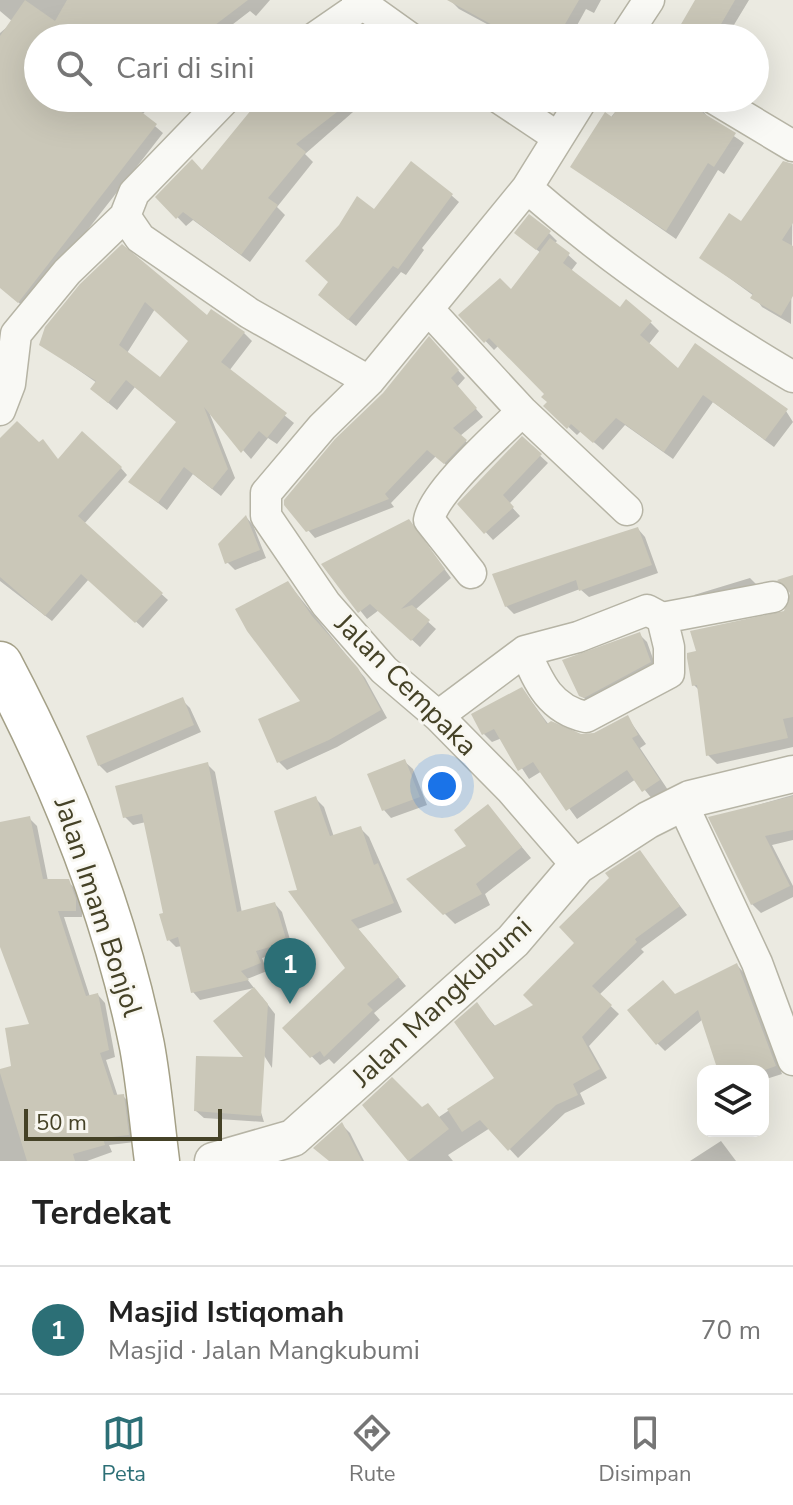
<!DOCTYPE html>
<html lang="id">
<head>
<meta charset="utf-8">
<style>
	:root { --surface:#fff; --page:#f6f6f6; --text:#222; --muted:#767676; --line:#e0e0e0; --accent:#2c6f76 }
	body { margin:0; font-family:"Nunito Sans",sans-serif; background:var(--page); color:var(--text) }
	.controls { position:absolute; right:24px; bottom:24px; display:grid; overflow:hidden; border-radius:16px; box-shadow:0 8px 32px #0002 }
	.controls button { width:72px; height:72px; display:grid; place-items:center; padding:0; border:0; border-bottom:2px solid var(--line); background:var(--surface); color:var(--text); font:40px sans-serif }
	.scale { position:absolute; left:24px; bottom:20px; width:198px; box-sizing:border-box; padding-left:8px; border:4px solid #454227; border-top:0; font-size:22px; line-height:28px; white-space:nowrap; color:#454227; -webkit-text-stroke:6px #f8f7f1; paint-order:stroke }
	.you { position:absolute; left:442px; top:786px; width:28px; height:28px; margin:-20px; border:6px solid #fff; border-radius:50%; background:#1a73e8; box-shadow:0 0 0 12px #1a73e833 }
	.badge { display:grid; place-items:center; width:52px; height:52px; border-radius:50%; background:var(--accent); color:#fff; font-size:26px; font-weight:700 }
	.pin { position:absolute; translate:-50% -66px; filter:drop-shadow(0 2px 4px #0008) }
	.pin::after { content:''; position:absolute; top:42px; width:28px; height:24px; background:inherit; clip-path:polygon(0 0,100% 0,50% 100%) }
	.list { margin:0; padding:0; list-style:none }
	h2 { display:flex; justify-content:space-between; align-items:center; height:104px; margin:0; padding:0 32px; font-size:34px }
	h2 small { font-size:26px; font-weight:400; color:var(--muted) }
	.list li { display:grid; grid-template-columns:52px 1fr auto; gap:24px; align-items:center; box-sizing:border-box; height:128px; padding:0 32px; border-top:2px solid var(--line) }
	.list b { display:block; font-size:30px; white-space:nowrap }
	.list p { margin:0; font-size:26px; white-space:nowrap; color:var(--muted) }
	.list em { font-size:26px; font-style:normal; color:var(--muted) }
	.icon { flex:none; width:44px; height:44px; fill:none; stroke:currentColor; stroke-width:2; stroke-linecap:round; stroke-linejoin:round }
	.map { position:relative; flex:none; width:793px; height:1161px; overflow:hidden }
	.search { position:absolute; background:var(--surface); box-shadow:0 8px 32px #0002; left:24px; right:24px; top:24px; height:88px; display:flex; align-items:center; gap:20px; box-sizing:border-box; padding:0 28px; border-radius:44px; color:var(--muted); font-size:30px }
	.sheet { height:232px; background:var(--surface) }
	nav { display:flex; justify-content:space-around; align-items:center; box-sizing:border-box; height:112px; border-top:2px solid var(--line); background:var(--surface); font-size:22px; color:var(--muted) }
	nav a { display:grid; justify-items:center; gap:4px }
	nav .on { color:var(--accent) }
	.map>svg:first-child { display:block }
	.shadow { fill:#0003; fill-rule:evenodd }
	.building { fill:#cac7b8; fill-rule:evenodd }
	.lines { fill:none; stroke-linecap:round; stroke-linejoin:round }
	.minor-casing { stroke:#b6b4a5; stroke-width:33 }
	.tertiary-casing { stroke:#b6b4a5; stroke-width:39 }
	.trunk-casing { stroke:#a4a087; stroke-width:47 }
	.minor { stroke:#f9f9f5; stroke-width:30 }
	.tertiary { stroke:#f9f9f5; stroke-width:36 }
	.trunk { stroke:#fff; stroke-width:44 }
	.labels { text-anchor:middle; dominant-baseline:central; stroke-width:6; stroke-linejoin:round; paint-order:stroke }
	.street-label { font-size:28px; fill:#454227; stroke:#f8f7f1 }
</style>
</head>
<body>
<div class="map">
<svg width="793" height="1161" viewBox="0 0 793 1161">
	<rect width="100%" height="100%" fill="#ebeae1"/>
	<!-- shadow -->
	<path class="shadow" d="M 0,0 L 270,0 L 256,16 L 250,11 L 215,38 L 38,38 L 38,98 L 157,98 L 142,115 L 163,133 L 26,309 L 0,286 L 0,33 L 13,22 L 0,11 Z
		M 450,0 L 601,0 L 594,13 L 586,9 L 570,38 L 513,38 L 459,9 Z
		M 698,0 L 749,0 L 726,38 L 683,38 Z
		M 262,98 L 369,98 L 305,154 L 313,162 L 277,207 L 285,215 L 250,262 L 193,220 L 186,226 L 158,197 L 203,173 Z
		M 626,98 L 694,98 L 709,119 L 744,143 L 724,174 L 718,170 L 676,239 L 572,167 Z
		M 784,163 L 793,164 L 791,324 L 762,307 L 754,296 L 702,258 L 742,224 Z
		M 451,195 L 459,202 L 422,248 L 424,250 L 406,275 L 401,272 L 356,326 L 327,302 L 331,282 L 374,211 Z
		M 549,233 L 557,241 L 555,243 L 577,263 L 571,271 L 620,309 L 651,323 L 659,331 L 648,345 L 678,371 L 786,411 L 793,422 L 774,447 L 713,402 L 673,459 L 625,425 L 603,450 L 581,431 L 577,435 L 546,406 L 549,403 L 547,394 L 499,345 L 494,350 L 461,315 L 511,292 L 541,253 L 524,240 Z
		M 82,286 L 207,317 L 244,333 L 252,341 L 229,371 L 294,423 L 277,444 L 268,438 L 251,459 L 209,412 L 235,478 L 221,496 L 193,474 L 167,510 L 131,482 L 178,423 L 135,387 L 117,410 L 101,397 L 97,383 L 41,344 ZM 155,309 L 190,342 L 160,380 L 127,353 Z
		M 429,339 L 465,378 L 457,387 L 483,417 L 460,436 L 473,448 L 452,470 L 436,456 L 391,503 L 394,507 L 315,538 L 308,530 L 384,394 Z
		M 522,439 L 548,463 L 509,504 L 520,516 L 493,540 L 460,504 Z
		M 0,441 L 59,461 L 121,468 L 127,475 L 84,524 L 168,600 L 143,628 L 89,579 L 52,621 L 0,581 Z
		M 246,517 L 253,525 L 266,558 L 235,570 L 227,562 Z
		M 409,521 L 451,578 L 415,610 L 436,629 L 420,647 L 379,610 L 367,619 L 324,565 Z
		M 638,529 L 645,537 L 658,573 L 589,597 L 580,589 L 514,614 L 506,606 Z
		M 793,577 L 793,747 L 717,764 L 708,755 L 700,691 L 694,685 L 786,613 L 793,592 Z
		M 750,578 L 762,590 L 704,605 L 694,595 Z
		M 288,583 L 365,678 L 387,718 L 337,747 L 287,770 L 279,762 L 303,702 Z
		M 639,634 L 647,642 L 657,670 L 589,703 L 581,695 Z
		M 522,689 L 549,725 L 587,737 L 628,718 L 646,744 L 640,748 L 668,790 L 653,800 L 636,779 L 577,819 L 542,771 L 529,779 L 502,738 L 492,742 L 483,733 Z
		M 182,700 L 190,708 L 201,732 L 107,773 L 99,765 Z
		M 405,762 L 413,769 L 427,805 L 391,818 L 384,810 Z
		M 207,764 L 215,772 L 242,913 L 275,904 L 282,912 L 293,950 L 262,958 L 267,971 L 247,979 L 254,988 L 200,1000 L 193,992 L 182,946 L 176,947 L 169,940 L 146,822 L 133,825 L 125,817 Z
		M 793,795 L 793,840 L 772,845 L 793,886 L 793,897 L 761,913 L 752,904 L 711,818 Z
		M 315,798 L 324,807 L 334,837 L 360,828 L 369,837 L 402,912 L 358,929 L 406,986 L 374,1013 L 380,1020 L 334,1064 L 329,1059 L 320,1065 L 285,1028 L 347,969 L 300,891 Z
		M 488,806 L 531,858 L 485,894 L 490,905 L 455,924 L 410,879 L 469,847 Z
		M 29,818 L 37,826 L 48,881 L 68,881 L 75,889 L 82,908 L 82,917 L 64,917 L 90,997 L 98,995 L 105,1003 L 115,1057 L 106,1060 L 118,1097 L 123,1096 L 131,1104 L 135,1142 L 109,1145 L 112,1152 L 87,1161 L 0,1161 L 0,1071 L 13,1067 L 32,1026 L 0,935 L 0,824 Z
		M 640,853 L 687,915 L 641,949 L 644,952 L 599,995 L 619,1014 L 589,1046 L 607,1078 L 580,1093 L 585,1104 L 565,1113 L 518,1158 L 490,1128 L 448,1155 L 453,1161 L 409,1161 L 365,1105 L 422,1110 L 439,1117 L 497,1078 L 476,1005 L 496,1027 L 537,1006 Z
		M 737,965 L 744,973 L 782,1074 L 763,1080 L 763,1071 L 720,1071 L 703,1019 L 665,1051 L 657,1043 L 676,996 Z
		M 262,997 L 275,1014 L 272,1068 L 258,1046 Z
		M 247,1067 L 264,1122 L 204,1118 L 196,1111 Z
		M 342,1125 L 350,1133 L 364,1161 L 330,1161 Z
		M 721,1141 L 736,1161 L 690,1161 Z"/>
	<!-- building -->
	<path class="building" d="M 25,0 L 55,21 L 67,0 L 248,0 L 198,38 L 38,38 L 38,98 L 142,98 L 135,107 L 157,124 L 18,303 L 0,288 L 0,36 Z
		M 447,0 L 579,0 L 557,38 L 516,38 Z
		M 695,0 L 735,0 L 713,38 L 673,38 Z
		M 261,98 L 355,98 L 296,144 L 306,152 L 268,198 L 278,205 L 241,255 L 183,212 L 176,219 L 155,197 L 192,159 L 202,170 Z
		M 624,98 L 695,98 L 703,113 L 736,133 L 714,167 L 708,163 L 666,231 L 570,167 L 605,112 L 612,117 Z
		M 411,161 L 453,194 L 398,269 L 393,266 L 348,320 L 318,295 L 328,282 L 305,261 L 339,225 L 357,196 L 374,209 Z
		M 783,161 L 793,164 L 793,223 L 782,240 L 793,246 L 793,296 L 781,316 L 750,298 L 753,294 L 699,258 L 729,213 L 741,221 Z
		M 529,214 L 551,231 L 536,250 L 514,233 Z
		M 550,238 L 570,253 L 563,263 L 620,307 L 626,299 L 652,321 L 640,335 L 678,368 L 695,343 L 788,409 L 765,440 L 703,395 L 664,452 L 616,418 L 593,443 L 571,424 L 567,429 L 543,406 L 547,402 L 541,397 L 544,394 L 489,338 L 484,343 L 458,315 L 500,278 L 511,289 Z
		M 122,244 L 207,315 L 211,309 L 245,332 L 221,362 L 287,413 L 267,438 L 259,431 L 241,453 L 204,407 L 228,469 L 212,489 L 184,467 L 158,503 L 128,482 L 176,422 L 126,380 L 108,403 L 90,389 L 96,381 L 39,345 L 45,327 L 80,284 ZM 145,302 L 188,341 L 160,377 L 119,345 Z
		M 429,336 L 459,370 L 451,378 L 477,408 L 453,428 L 467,440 L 444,464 L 427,450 L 385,494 L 389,499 L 306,532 L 284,505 L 284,500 L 335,439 L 383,393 Z
		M 17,421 L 39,442 L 43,439 L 58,459 L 82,431 L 122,467 L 78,516 L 163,593 L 135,623 L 81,574 L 45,616 L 0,577 L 0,438 Z
		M 522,436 L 542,454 L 503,495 L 514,507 L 484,534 L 457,504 Z
		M 246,515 L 260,550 L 225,564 L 218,544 Z
		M 409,519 L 445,569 L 401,609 L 412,605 L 430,620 L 411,641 L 370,604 L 358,613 L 321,564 Z
		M 638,527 L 652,565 L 579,591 L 576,580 L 505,607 L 492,574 Z
		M 793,575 L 793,717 L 783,719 L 788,738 L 706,756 L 697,685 L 692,686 L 687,658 L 687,653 L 696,651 L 690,631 L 784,611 L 790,593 L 777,580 Z
		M 288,581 L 312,616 L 358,668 L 381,710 L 329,740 L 277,763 L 258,719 L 300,701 L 247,631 L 235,609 Z
		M 640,632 L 651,662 L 584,698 L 579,696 L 562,660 Z
		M 522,687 L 547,724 L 551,721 L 581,734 L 594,733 L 628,715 L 638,735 L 632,738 L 660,780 L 642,792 L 627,770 L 566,811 L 533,762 L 518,771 L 494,729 L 482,735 L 471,714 Z
		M 183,697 L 194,725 L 98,766 L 86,736 Z
		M 405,759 L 420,797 L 382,811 L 367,774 Z
		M 208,762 L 237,912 L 275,902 L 287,942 L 256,951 L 261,963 L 241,971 L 249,980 L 191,993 L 178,937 L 167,941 L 159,914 L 163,913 L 142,814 L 123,818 L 115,786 Z
		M 316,796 L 330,836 L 361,826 L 374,865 L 378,863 L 394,903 L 351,920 L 399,977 L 367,1004 L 373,1010 L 324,1057 L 320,1051 L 310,1058 L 282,1028 L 345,968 L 288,891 L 297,890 L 274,811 Z
		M 793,796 L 793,830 L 765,836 L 790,886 L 751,905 L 708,817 Z
		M 488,804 L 522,847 L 476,884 L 482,894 L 443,915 L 406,879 L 466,846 L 454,830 Z
		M 30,816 L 43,879 L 69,879 L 76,899 L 76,911 L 58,911 L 86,996 L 98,993 L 109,1050 L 100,1053 L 114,1095 L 124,1094 L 129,1135 L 103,1138 L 105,1145 L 73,1154 L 75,1161 L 27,1161 L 0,1073 L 0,1069 L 11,1066 L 5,1028 L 29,1024 L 0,947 L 0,822 Z
		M 640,850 L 680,906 L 635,939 L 637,942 L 592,986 L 612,1005 L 582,1037 L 600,1069 L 573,1084 L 578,1095 L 556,1105 L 508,1151 L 480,1120 L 462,1132 L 447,1109 L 494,1078 L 454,1022 L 477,1002 L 494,1026 L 533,1005 L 523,995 L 574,943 L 559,927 L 609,878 L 605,873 Z
		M 737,963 L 776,1066 L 762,1071 L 718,1071 L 698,1010 L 656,1045 L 627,1010 L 663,980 L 675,994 Z
		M 254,987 L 268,1004 L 261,1116 L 194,1111 L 196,1056 L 243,1057 L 213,1021 Z
		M 392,1077 L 422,1107 L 428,1103 L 449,1129 L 408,1161 L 362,1105 Z
		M 342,1122 L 362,1161 L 329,1161 L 313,1148 Z"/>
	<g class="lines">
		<!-- minor casing -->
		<g class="minor-casing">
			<path id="minor" d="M 357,0 L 410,38
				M 314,38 L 362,5
				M 624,38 L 649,0
				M 226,98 L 134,193 L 125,216 L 140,238 L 249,313 L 369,381
				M 499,98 L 556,136
				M 713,98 L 793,146
				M 527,188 C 610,260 698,321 793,377
				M 428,309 L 522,411 L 627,510
				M 16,334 L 67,272 L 125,216
				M 0,410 L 10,384 L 16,334
				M 471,573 L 429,520 C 434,491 499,435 522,411
				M 662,618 L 773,597
				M 438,716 L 525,651 C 539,683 550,709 586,717 L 669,673 L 669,647 L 662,618 L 647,610 L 578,637 L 525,651
				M 682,803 L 757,963 L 793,1060
				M 577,866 L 511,790 L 438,716 L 384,670 L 326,604 L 266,516 L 266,493 L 322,427 L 369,381 L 527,188 L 583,98"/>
		</g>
		<!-- tertiary casing -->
		<g class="tertiary-casing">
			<path id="tertiary" d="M 213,1161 L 293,1138 L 513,941 L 577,866 L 648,820 L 690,799 L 793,774"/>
		</g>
		<!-- trunk casing -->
		<g class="trunk-casing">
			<path id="trunk" d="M 0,664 C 63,783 115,913 142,1046 C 149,1084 152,1123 157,1161"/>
		</g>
		<!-- minor -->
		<use href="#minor" class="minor"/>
		<!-- tertiary -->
		<use href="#tertiary" class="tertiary"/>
		<!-- trunk -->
		<use href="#trunk" class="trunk"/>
	</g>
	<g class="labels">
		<!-- street labels -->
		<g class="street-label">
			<text transform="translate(406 685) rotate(45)">Jalan Cempaka</text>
			<text transform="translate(98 907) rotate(72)">Jalan Imam Bonjol</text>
			<text transform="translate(442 1002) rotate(-43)">Jalan Mangkubumi</text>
		</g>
	</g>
</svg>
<div class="controls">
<button><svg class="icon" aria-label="layers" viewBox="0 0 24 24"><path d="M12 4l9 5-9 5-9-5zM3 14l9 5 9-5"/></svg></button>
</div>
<div class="scale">50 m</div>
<div class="you"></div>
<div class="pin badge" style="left:290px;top:1004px">1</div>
<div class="search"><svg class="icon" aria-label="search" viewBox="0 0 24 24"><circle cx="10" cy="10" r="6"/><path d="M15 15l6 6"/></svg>Cari di sini</div>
</div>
<section class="sheet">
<h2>Terdekat<small></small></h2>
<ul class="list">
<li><span class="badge">1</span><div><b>Masjid Istiqomah</b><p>Masjid · Jalan Mangkubumi</p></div><em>70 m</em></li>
</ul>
</section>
<nav>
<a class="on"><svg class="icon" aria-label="map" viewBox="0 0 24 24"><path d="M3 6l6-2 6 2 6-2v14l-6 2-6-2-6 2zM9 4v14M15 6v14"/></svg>Peta</a>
<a><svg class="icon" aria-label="directions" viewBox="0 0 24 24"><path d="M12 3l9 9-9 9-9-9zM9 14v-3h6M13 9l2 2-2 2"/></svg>Rute</a>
<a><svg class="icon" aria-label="saved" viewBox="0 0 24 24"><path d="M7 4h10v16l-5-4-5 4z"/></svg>Disimpan</a>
</nav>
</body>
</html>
